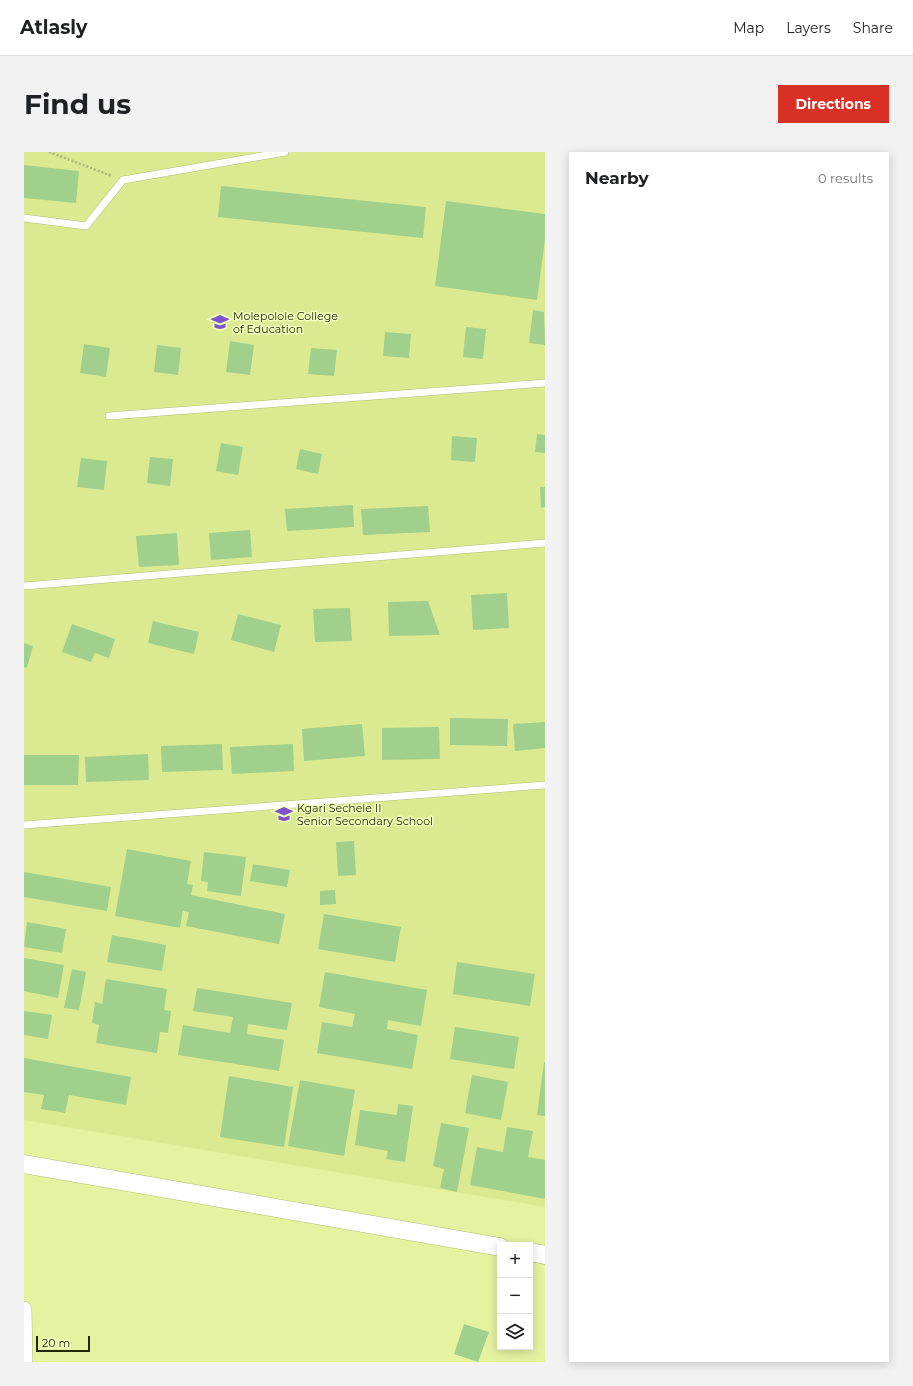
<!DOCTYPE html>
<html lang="en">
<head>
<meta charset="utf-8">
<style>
	:root { --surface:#fff; --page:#f2f2f2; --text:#202124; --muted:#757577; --line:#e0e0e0; --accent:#d93025 }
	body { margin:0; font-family:Montserrat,sans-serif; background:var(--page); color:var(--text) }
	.controls { position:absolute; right:12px; bottom:12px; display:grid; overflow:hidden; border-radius:0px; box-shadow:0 2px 10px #0003 }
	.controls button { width:36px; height:36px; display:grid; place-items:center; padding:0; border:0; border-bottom:1px solid var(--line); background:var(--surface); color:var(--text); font:20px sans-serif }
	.scale { position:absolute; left:12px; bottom:10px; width:54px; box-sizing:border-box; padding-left:4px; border:2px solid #222705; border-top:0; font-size:11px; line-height:14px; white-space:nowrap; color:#222705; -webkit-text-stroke:3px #f3ffbe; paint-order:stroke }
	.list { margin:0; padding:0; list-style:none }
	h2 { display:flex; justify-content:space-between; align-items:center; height:52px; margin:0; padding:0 16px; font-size:17px }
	h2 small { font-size:13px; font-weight:400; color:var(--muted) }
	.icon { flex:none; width:22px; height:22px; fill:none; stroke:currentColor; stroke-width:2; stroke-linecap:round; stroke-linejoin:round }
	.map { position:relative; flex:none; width:521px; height:1210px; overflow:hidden; border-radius:0px }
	header { display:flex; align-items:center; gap:24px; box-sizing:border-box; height:56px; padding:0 20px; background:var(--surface); border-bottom:1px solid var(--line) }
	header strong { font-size:19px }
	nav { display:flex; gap:22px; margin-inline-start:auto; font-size:14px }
	.intro { display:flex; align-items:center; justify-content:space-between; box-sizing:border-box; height:96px; padding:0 24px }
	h1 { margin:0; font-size:28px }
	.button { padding:10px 18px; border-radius:0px; background:var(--accent); color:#fff; font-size:14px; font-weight:700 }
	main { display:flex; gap:24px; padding:0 24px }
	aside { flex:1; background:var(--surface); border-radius:0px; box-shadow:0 2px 10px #0003 }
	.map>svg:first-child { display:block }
	.built { fill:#dbea90 }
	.building { fill:#a0d08b }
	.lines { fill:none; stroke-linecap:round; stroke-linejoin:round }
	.service-casing { stroke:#b0bd6d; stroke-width:8 }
	.minor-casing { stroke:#b0bd6d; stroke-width:16 }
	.tertiary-casing { stroke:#b0bd6d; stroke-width:19 }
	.path { stroke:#a9b571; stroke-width:2.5; stroke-dasharray:2 2; stroke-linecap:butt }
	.service { stroke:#fff; stroke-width:7 }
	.minor { stroke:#fff; stroke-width:15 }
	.tertiary { stroke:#fff; stroke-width:18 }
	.labels { text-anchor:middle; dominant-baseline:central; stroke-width:3; stroke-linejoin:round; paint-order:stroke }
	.poi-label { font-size:11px; fill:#222705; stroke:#f3ffbe; text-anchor:start }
</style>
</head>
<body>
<header>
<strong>Atlasly</strong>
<nav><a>Map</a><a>Layers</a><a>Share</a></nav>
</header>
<div class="intro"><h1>Find us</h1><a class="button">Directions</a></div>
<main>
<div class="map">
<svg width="521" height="1210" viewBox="0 0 521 1210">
	<rect width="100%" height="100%" fill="#e5f3a1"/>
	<!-- built -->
	<path class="built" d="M 0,0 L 521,0 L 521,1055 L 0,968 Z"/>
	<!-- building -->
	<path class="building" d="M 0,13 L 55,19 L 52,51 L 0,46 Z
		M 197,34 L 402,55 L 399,86 L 194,65 Z
		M 422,49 L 521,62 L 521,87 L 513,148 L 411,134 Z
		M 509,158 L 520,160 L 521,193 L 505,191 Z
		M 442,175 L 462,177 L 459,207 L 439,205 Z
		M 361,180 L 387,182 L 385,206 L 359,204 Z
		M 206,189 L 230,193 L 226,223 L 202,220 Z
		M 60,192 L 86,196 L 82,225 L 56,221 Z
		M 133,193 L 157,196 L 154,223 L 130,220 Z
		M 287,196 L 313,198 L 310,224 L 284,222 Z
		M 513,282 L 521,283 L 521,301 L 511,300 Z
		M 428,284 L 453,286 L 451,310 L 427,308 Z
		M 197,291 L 219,295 L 214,323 L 192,319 Z
		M 276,297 L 298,302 L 294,322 L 272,317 Z
		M 126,305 L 149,307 L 146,334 L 123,331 Z
		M 57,306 L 83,309 L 80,338 L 53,335 Z
		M 516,335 L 521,335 L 521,355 L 517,356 Z
		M 329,353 L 330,375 L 263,379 L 261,357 Z
		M 404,354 L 406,380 L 339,383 L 337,357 Z
		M 226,378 L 228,405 L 187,408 L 185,381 Z
		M 153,381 L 155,413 L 115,415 L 112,384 Z
		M 483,441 L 485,476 L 449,478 L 447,443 Z
		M 404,449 L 416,483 L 365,484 L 364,450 Z
		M 326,456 L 328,489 L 291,490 L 289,457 Z
		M 214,462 L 257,473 L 250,500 L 207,488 Z
		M 129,469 L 175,480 L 170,502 L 124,491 Z
		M 48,472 L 91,487 L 85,506 L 71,501 L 67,510 L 38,500 Z
		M 0,491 L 9,494 L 3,516 L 0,515 Z
		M 426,566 L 484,567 L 483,594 L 426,593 Z
		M 521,570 L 521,596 L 491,599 L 489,572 Z
		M 338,572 L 341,604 L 280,609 L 278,577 Z
		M 415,575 L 416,607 L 358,608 L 358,576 Z
		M 198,592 L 199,618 L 138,620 L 137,594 Z
		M 269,592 L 270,619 L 208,622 L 206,595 Z
		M 124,602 L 125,628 L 62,630 L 61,605 Z
		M 0,603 L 55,603 L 54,633 L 0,633 Z
		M 330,689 L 332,723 L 314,724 L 312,690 Z
		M 103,697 L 167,709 L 163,732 L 169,733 L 167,743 L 261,762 L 255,792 L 162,774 L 165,760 L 159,759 L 156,776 L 91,764 Z
		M 180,700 L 222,705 L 217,744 L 183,739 L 184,730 L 177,729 Z
		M 229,712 L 266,718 L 263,735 L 226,729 Z
		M 0,720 L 87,735 L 83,759 L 0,745 Z
		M 311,738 L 312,752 L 296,753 L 296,739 Z
		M 300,762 L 377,775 L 371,810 L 294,797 Z
		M 3,770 L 42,777 L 38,801 L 0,795 Z
		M 88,783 L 142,793 L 138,819 L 83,810 Z
		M 0,806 L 40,813 L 34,846 L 0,839 Z
		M 433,810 L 511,822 L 506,854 L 429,842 Z
		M 48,817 L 62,820 L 55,858 L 40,856 Z
		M 301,820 L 403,838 L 397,874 L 364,868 L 363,877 L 394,883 L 388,917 L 293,901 L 298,870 L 328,875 L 331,862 L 295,855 Z
		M 82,827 L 143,837 L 140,858 L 147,859 L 144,881 L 136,880 L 133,901 L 72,891 L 75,873 L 68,871 L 71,850 L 78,852 Z
		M 173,836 L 268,851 L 263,878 L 224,872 L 223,882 L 260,888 L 255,919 L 154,903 L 159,873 L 206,881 L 209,865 L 169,859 Z
		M 0,859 L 28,863 L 24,887 L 0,883 Z
		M 431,875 L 495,885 L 490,917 L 426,907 Z
		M 0,906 L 107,925 L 102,953 L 45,943 L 41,961 L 17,957 L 20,943 L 0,940 Z
		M 520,910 L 521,910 L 521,964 L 513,963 Z
		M 448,923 L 484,930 L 477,968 L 441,961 Z
		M 205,924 L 269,935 L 260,995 L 196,985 Z
		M 276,928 L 331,938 L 320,1004 L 264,994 Z
		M 374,952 L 389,954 L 381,1010 L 362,1007 L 364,999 L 331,993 L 336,958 L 373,963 Z
		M 417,971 L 445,976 L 433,1040 L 416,1036 L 420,1017 L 409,1014 Z
		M 483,975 L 509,979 L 504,1005 L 521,1008 L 521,1047 L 446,1033 L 453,995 L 479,1000 Z
		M 440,1172 L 465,1180 L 454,1210 L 430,1202 Z"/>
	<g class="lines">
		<!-- service casing -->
		<g class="service-casing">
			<path id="service" d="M 0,66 L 62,74 L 99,28 L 261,0
				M 85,264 L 521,231
				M 0,434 L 521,391
				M 0,673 L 521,633"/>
		</g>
		<!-- minor casing -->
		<g class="minor-casing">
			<path id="minor" d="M 0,1157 L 1,1210"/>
		</g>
		<!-- tertiary casing -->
		<g class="tertiary-casing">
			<path id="tertiary" d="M 0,1012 L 476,1095
				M 506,1100 L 521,1103"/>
		</g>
		<!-- path -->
		<path class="path" d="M 25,0 L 88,24"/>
		<!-- service -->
		<use href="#service" class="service"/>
		<!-- minor -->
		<use href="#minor" class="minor"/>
		<!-- tertiary -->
		<use href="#tertiary" class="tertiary"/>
	</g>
	<!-- icons -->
	<defs>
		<g id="university-bare" transform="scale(1.38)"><path d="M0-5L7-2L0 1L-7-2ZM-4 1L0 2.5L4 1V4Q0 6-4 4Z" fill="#7d52cb" stroke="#f3ffbe" stroke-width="2.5" paint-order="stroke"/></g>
		<g id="school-bare" transform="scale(1.38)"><path d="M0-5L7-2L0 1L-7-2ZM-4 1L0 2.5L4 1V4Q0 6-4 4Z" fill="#7d52cb" stroke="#f3ffbe" stroke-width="2.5" paint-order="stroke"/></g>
	</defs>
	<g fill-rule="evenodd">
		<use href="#university-bare" x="196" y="170"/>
		<use href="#school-bare" x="260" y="662"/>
	</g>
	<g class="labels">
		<!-- poi labels -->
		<g class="poi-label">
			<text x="209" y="164">Molepolole College<tspan x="209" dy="13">of Education</tspan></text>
			<text x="273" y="656">Kgari Sechele II<tspan x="273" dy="13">Senior Secondary School</tspan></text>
		</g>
	</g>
</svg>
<div class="controls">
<button>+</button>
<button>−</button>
<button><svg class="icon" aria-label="layers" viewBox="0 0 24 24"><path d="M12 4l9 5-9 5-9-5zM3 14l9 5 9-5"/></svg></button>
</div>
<div class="scale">20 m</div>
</div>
<aside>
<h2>Nearby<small>0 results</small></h2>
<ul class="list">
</ul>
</aside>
</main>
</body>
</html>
